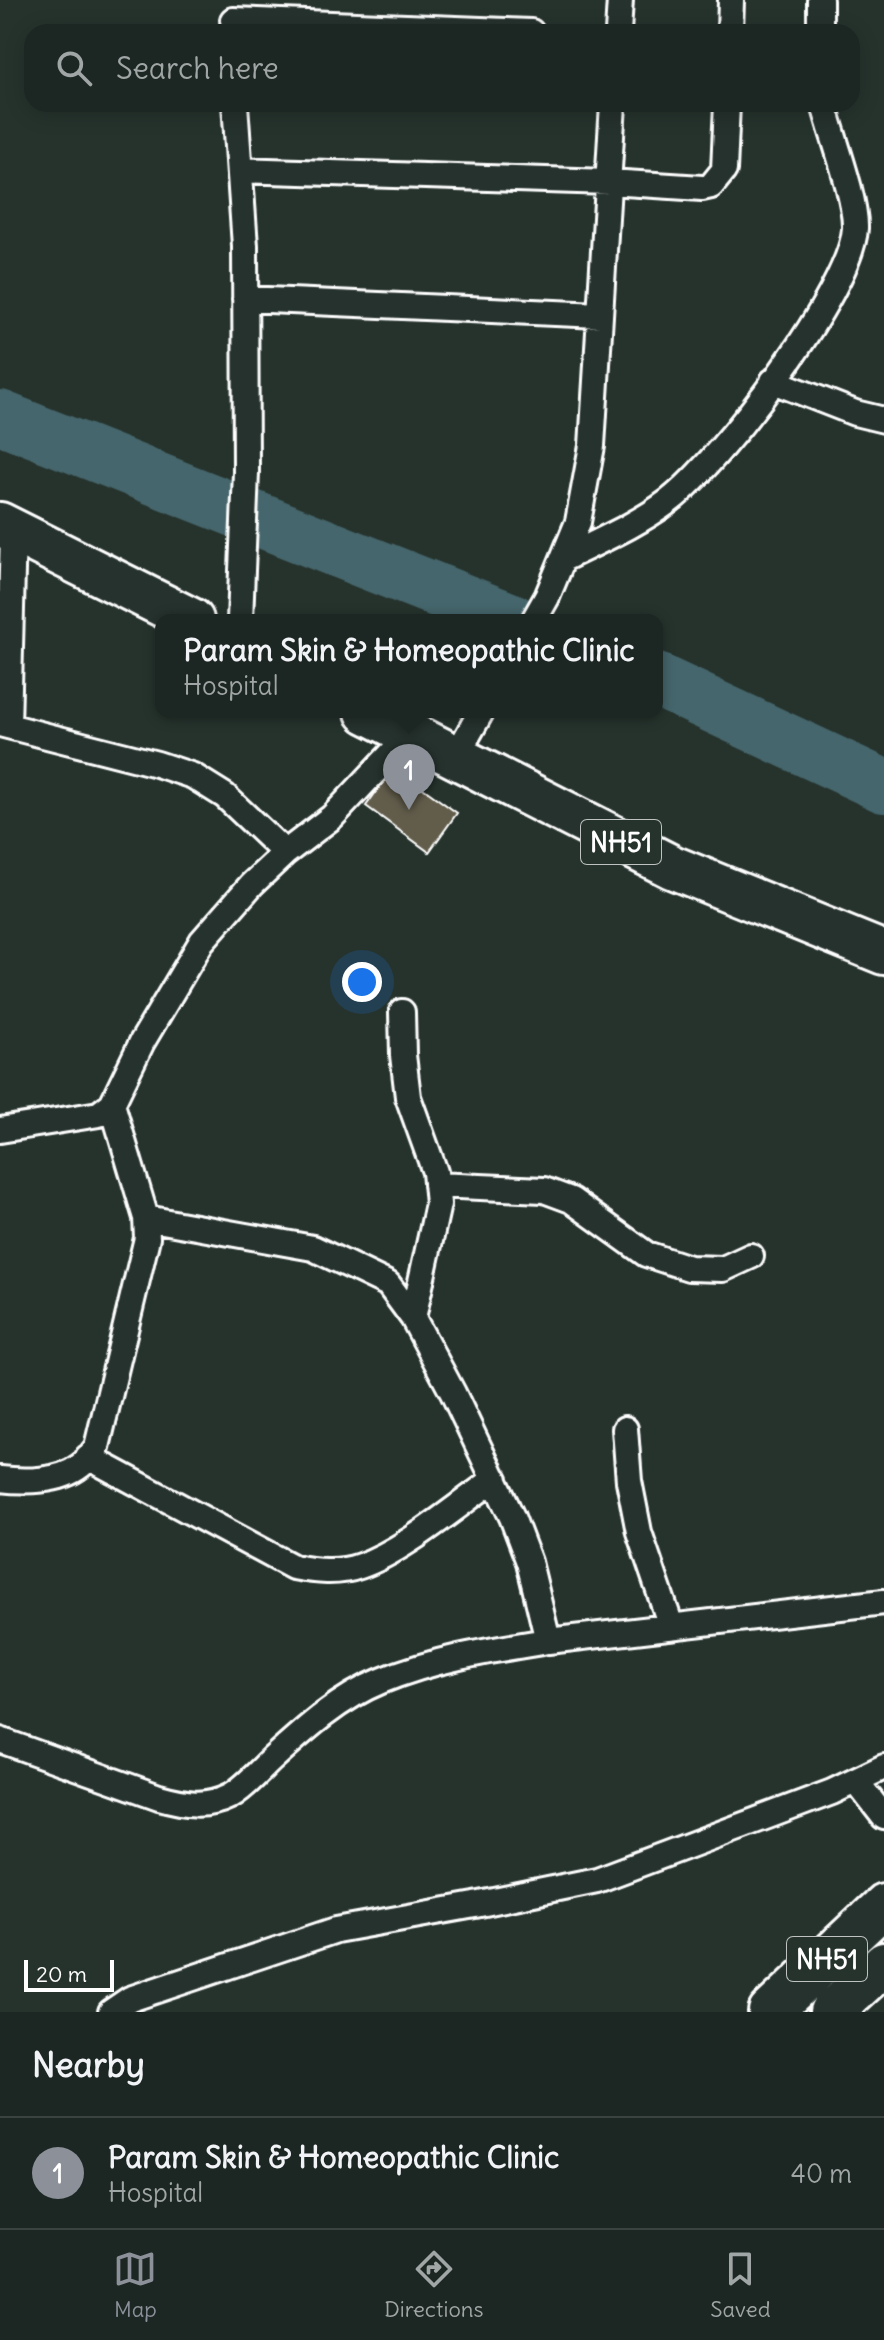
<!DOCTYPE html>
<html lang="en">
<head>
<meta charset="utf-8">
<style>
	:root { --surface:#1c2622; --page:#252e2a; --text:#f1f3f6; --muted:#a0a5a5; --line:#3a4340; --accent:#8c9099 }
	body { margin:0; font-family:Delius,sans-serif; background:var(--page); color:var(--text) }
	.scale { position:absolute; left:24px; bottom:20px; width:90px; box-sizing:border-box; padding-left:8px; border:4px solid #fff; border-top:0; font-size:22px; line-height:28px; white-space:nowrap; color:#fff; -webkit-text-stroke:6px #26332d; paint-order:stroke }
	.you { position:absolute; left:362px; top:982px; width:28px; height:28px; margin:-20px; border:6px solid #fff; border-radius:50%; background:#1a73e8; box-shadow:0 0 0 12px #1a73e833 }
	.badge { display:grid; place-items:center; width:52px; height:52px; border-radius:50%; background:var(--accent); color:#fff; font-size:26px; font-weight:700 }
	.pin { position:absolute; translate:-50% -66px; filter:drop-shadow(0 2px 4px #0008) }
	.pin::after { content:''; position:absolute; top:42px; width:28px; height:24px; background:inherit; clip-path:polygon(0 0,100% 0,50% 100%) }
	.popup { position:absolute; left:155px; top:614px; width:508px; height:104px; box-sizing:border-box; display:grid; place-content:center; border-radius:16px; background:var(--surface); filter:drop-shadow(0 2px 6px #0005); font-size:26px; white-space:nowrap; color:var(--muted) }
	.popup b { font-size:30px; color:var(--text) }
	.popup::after { content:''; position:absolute; left:50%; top:100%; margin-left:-16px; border:16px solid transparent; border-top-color:var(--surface) }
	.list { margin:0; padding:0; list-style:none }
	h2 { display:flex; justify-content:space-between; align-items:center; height:104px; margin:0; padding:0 32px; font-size:34px }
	h2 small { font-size:26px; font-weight:400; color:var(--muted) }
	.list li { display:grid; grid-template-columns:52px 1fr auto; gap:24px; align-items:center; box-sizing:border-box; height:112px; padding:0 32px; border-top:2px solid var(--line) }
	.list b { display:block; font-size:30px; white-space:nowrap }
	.list p { margin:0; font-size:26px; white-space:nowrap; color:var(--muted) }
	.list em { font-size:26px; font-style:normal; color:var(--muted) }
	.icon { flex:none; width:44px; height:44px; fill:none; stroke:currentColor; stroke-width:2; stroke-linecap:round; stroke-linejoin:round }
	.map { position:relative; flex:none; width:884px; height:2012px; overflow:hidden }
	.search { position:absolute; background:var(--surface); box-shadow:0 4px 20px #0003; left:24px; right:24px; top:24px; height:88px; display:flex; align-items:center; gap:20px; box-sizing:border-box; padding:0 28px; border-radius:24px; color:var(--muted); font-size:30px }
	.sheet { height:216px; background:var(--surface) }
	nav { display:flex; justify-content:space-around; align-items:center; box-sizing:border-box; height:112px; border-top:2px solid var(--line); background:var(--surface); font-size:22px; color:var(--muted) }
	nav a { display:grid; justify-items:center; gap:4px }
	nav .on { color:var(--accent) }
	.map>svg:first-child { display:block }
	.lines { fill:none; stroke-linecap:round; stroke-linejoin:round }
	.river { stroke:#45666c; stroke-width:54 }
	.building { fill:#625d4b; stroke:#fff; stroke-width:2 }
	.street-casing { stroke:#fff; stroke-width:30 }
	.highway-casing { stroke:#fff; stroke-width:48 }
	.street { stroke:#26332d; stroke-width:24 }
	.highway { stroke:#26332d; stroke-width:42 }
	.labels { text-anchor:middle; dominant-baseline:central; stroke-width:8; stroke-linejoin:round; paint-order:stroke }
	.shield { fill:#26332d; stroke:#bec2c0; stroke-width:2 }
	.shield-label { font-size:26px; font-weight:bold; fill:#fff }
</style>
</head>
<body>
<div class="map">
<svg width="884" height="2012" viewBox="0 0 884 2012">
	<rect width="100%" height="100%" fill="#26332d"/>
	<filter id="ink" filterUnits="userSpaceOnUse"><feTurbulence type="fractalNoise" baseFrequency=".0125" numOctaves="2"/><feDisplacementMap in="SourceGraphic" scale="16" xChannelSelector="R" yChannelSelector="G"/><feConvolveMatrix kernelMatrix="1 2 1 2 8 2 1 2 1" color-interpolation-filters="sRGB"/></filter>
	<g filter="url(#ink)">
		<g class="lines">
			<!-- river -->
			<path class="river" d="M 0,417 L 512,620
				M 657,680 L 884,786"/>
		</g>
		<!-- building -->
		<path class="building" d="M 394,767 L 457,813 L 429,852 L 366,806 Z"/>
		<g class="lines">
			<!-- street casing -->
			<g class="street-casing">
				<path id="street" d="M 233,20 L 531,32
					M 618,32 L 620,0
					M 730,32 L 731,0
					M 820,32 L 820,0
					M 235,104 L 245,246 L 246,472 L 240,620
					M 240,170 L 609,182 L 702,188 L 711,186 L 724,170 L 727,104
					M 245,299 L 600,315
					M 773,381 L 855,413 L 884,420
					M 563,559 C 599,541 637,525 669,501 C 720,462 852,290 855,228 C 856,198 832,136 824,104
					M 534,620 L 547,597 L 578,522 L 592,446 L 613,104
					M 0,724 L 157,764 L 193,776 L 225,796 L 285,853
					M 8,726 L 13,530
					M 455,758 L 481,712
					M 402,1012 L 403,1055 L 408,1097 L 435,1172 L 438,1204 L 413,1318
					M 0,1130 L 99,1114 L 112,1104 L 142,1042 L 202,941 L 252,884 L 285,853 L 332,817 L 409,735
					M 436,1185 L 544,1190 L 571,1200 L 646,1254 L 689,1268 L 723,1269 L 751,1256
					M 146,1218 L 313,1248 L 388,1284 L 413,1318 L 453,1393 L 512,1517 L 529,1562 L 548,1641
					M 625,1429 L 629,1481 L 639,1532 L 671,1626
					M 88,1457 L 293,1567 C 315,1571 338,1574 360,1566 C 404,1551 456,1506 495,1479
					M 0,1479 C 24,1482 60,1482 80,1466 C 87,1461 92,1453 97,1447 L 147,1238 L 146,1218 L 112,1104
					M 0,1740 L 159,1797 C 184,1804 206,1808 230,1796 C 245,1788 259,1771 272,1759 C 304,1730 339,1698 381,1681 C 433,1659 492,1650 548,1641 L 884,1602
					M 856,1781 L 884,1817
					M 111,2012 L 130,1999 L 336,1930 L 475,1905 L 597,1880 L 832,1792 L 884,1767"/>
			</g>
			<!-- highway casing -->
			<g class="highway-casing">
				<path id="highway" d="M 0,524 L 192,620
					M 367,712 L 672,867 L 884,953
					M 770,2012 L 884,1905
					M 831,2012 L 884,1964"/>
			</g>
			<!-- street -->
			<use href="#street" class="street"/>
			<!-- highway -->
			<use href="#highway" class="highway"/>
		</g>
	</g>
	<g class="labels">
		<!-- shield labels -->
		<g class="shield">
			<rect x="581" y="820" width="80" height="44" rx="6"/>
			<rect x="787" y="1937" width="80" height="44" rx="6"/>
		</g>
		<g class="shield-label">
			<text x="621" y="842">NH51</text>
			<text x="827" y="1959">NH51</text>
		</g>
	</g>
</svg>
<div class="scale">20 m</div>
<div class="you"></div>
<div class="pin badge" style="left:409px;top:810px">1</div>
<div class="popup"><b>Param Skin &amp; Homeopathic Clinic</b>Hospital</div>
<div class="search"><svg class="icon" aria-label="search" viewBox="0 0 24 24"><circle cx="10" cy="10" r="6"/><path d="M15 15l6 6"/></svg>Search here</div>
</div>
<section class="sheet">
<h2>Nearby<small></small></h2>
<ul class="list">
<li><span class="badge">1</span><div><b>Param Skin &amp; Homeopathic Clinic</b><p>Hospital</p></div><em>40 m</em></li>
</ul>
</section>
<nav>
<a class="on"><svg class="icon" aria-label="map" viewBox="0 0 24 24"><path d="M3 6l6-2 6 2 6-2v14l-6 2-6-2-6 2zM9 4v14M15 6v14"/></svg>Map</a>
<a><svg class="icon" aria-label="directions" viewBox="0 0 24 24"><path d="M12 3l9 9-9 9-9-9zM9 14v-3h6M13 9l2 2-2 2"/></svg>Directions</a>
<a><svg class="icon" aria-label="saved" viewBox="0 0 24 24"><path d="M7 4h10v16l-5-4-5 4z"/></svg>Saved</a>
</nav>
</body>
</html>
